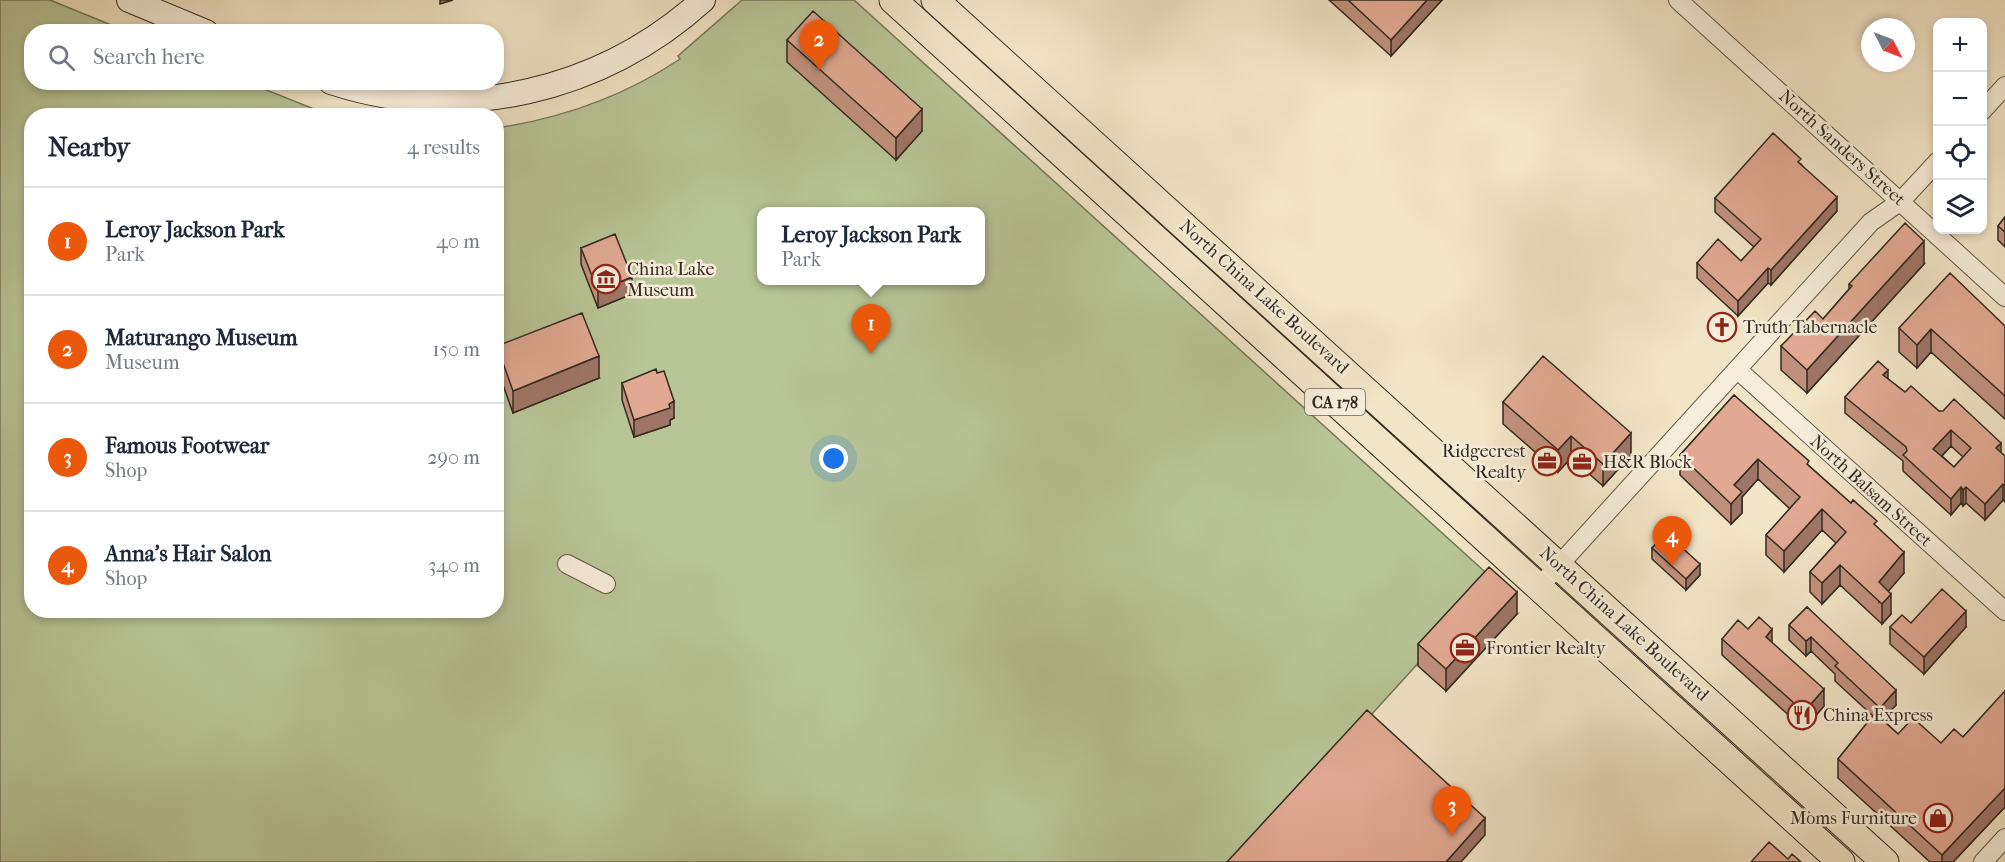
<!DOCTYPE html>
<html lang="en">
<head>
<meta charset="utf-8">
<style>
	:root { --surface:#fff; --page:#f6f6f7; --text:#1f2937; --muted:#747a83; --line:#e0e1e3; --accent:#ea580c }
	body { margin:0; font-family:"IM FELL French Canon",serif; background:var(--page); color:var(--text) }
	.controls { position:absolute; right:18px; top:18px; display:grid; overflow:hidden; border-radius:12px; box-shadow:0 3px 9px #0003 }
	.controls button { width:54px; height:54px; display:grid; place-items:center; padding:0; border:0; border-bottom:2px solid var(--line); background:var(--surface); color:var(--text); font:30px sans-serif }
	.compass { position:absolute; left:1861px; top:18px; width:54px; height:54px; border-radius:50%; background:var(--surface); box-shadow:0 3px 9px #0003; rotate:132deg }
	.you { position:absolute; left:834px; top:459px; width:21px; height:21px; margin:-15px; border:4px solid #fff; border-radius:50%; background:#1a73e8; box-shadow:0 0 0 9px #1a73e833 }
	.badge { display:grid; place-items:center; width:39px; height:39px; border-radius:50%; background:var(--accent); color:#fff; font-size:20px; font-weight:700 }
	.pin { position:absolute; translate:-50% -50px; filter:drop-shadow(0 2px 3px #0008) }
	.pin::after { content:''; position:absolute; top:32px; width:21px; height:18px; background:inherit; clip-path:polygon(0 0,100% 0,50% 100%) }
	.popup { position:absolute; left:757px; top:207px; width:228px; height:78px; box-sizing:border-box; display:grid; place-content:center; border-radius:12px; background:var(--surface); filter:drop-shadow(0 2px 4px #0005); font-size:20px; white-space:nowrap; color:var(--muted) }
	.popup b { font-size:22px; color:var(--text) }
	.popup::after { content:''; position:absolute; left:50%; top:100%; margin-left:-12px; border:12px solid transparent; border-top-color:var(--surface) }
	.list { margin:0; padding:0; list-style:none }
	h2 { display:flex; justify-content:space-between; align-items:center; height:78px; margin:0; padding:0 24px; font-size:26px }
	h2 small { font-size:20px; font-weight:400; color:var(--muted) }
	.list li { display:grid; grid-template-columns:39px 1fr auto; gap:18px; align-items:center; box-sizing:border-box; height:108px; padding:0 24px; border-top:2px solid var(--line) }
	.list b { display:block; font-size:22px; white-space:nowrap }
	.list p { margin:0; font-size:20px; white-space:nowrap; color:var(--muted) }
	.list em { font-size:20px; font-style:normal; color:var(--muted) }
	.icon { flex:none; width:33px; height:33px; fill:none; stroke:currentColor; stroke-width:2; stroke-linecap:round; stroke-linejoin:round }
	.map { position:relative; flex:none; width:2005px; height:862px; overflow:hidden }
	.search { position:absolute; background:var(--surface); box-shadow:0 3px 9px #0003; left:24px; top:24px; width:480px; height:66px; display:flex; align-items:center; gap:15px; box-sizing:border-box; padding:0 21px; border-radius:24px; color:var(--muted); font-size:22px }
	.panel { position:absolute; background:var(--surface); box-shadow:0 3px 9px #0003; left:24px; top:108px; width:480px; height:510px; border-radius:24px }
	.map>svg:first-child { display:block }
	.green { fill:#b8c597; stroke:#75775b; stroke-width:1.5; fill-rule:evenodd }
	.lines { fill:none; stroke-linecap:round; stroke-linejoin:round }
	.street-casing { stroke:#625849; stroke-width:20 }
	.secondary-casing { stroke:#32291f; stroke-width:26 }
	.primary-casing { stroke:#32291f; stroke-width:29 }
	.street { stroke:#f7edda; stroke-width:18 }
	.secondary { stroke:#f7edda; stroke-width:24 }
	.primary { stroke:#f2e4c6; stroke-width:27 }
	.wall { fill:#c2917e; stroke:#32291f; stroke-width:1.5; fill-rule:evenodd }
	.shaded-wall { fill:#9e7667; stroke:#32291f; stroke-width:1.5 }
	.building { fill:#e1a993; stroke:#32291f; stroke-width:1.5; fill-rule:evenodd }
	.labels { text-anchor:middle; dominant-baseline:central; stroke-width:5; stroke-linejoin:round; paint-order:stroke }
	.shield { fill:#f7edda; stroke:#6d6457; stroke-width:1.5 }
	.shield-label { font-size:16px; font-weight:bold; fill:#32291f }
	.street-label { font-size:18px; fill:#32291f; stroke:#f7edda }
	.poi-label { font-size:18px; fill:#32291f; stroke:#f7edda; text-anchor:start }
</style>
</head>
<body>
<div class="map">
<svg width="2005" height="862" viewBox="0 0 2005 862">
	<rect width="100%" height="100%" fill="#f2e4c6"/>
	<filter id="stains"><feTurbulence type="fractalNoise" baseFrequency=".00333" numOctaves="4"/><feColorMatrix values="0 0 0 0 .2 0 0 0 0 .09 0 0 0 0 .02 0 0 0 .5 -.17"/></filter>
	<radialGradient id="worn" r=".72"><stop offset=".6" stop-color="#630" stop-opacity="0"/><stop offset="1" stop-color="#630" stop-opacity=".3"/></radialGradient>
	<!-- green -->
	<path class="green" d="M 0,0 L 50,0 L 126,31 L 32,32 L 32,82 L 249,83 L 329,115 L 32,116 L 32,610 L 496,610 L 497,128 C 563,118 623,97 680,59 L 678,56 L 742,0 L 854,0 L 1494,580 L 1237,862 L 0,862 ZM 762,212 L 980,212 L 980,280 L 762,280 Z"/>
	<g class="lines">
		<!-- street casing -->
		<g class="street-casing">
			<path id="street" d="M 1678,0 L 2005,297
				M 1982,111 L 2005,86
				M 1738,370 L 2005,611
				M 567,564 L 606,584
				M 1539,587 L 1871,222 L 1901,201 L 1938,161
				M 1983,862 L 2005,838"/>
		</g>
		<!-- secondary casing -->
		<g class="secondary-casing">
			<path id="secondary" d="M 129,0 L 206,32
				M 331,82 C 461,125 602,91 703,0"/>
		</g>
		<!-- primary casing -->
		<g class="primary-casing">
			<path id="primary" d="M 893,0 L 1841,862
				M 935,0 L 1885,862"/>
		</g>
		<!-- street -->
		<use href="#street" class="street"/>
		<!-- secondary -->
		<use href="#secondary" class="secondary"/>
		<!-- primary -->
		<use href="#primary" class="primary"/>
	</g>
	<!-- wall -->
	<path class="wall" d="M 1329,0 L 1442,0 L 1391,56 Z
		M 787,40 L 922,131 L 896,160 L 787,62 Z
		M 1801,164 L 1837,211 L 1771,285 L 1768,283 L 1738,316 L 1697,278 L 1697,263 L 1741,261 L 1754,247 L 1715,212 L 1715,198 Z
		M 2005,217 L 2005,247 L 1998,240 L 1998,226 Z
		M 581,248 L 632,294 L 598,308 L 581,264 Z
		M 1924,264 L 1807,393 L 1781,370 L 1781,346 L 1823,319 L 1849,289 L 1849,284 Z
		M 2005,326 L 2005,419 L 1931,352 L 1917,368 L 1899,352 L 1899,328 Z
		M 497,346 L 599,378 L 513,413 L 497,368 Z
		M 1888,379 L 1905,392 L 1939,411 L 2005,457 L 2005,502 L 2003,500 L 1985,520 L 1966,503 L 1963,506 L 1961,503 L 1951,515 L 1903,471 L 1903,461 L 1845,413 L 1845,397 ZM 1951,446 L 1963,457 L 1954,467 L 1942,456 Z
		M 622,383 L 674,418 L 670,420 L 670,425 L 634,437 L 622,400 Z
		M 1734,395 L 1809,466 L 1877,527 L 1904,573 L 1888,591 L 1891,614 L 1882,624 L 1840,585 L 1822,604 L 1810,592 L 1810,572 L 1836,543 L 1822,530 L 1784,572 L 1766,555 L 1766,535 L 1790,509 L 1758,479 L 1742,497 L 1742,513 L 1731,524 L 1680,475 L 1680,455 Z
		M 1503,402 L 1631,455 L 1603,486 L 1571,458 L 1558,472 L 1503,424 Z
		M 1652,548 L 1700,575 L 1686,590 L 1652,559 Z
		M 1807,607 L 1896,705 L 1882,719 L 1898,734 L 1941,743 L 1963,737 L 2005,691 L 2005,807 L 1953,862 L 1930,862 L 1838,778 L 1838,759 L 1873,716 L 1835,681 L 1835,674 L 1811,651 L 1806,656 L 1789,640 L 1789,625 Z
		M 1517,614 L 1446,691 L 1418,666 L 1418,644 Z
		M 1911,623 L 1966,627 L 1924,674 L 1890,644 L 1890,627 Z
		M 1748,629 L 1772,643 L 1824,706 L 1804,729 L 1722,655 L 1722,639 Z"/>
	<!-- shaded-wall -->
	<path class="shaded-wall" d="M 440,0 L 453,0 L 440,4 Z
		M 1427,0 L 1442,0 L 1391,56 L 1391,40 Z
		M 922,109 L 922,131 L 896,160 L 896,138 Z
		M 1837,197 L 1837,211 L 1771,285 L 1771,270 Z
		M 1924,241 L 1924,264 L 1807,393 L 1807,370 Z
		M 1768,268 L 1768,283 L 1738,316 L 1738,301 Z
		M 632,277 L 632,294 L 598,308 L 598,291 Z
		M 1931,329 L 1931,352 L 1917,368 L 1917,345 Z
		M 599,356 L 599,378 L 513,413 L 513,391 Z
		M 1888,370 L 1888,386 L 1883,375 Z
		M 674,401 L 674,418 L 670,420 L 670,425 L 634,437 L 634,420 Z
		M 1951,430 L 1951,446 L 1933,465 L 1933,449 Z
		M 1631,433 L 1631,455 L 1603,486 L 1603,464 Z
		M 1571,436 L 1571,458 L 1558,472 L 1558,450 Z
		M 2001,443 L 2001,459 L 1996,448 Z
		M 1758,459 L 1758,479 L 1742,497 L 1742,513 L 1731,524 L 1731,504 L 1734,485 Z
		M 2003,484 L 2003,500 L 1985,520 L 1985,504 Z
		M 1961,487 L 1961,503 L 1951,515 L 1951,499 Z
		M 1966,487 L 1966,503 L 1963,506 L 1963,490 Z
		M 1822,509 L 1822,530 L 1784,572 L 1784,551 Z
		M 1904,552 L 1904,573 L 1879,602 L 1879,582 Z
		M 1700,564 L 1700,575 L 1686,590 L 1686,579 Z
		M 1840,565 L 1840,585 L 1822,604 L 1822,583 Z
		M 1517,592 L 1517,614 L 1446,691 L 1446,669 Z
		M 1891,594 L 1891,614 L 1882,624 L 1882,604 Z
		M 1966,611 L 1966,627 L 1924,674 L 1924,657 Z
		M 1772,629 L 1772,646 L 1766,637 Z
		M 1811,637 L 1811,651 L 1806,656 L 1806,641 Z
		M 1824,689 L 1824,706 L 1804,729 L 1804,712 Z
		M 1896,690 L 1896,705 L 1880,722 L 1880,708 Z
		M 2005,788 L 2005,807 L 1953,862 L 1942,862 L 1942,855 Z
		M 1485,818 L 1485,835 L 1461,862 L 1446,862 Z"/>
	<!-- building -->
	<path class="building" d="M 1348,0 L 1427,0 L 1391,40 Z
		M 813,11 L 922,109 L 896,138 L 787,40 Z
		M 1773,133 L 1801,159 L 1798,162 L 1837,197 L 1771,270 L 1768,268 L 1738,301 L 1697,263 L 1718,239 L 1741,261 L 1761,239 L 1715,198 Z
		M 2005,217 L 2005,232 L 1998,226 Z
		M 1905,223 L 1924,241 L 1807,370 L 1781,346 L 1815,311 L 1823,319 L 1852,286 L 1849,284 Z
		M 615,234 L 632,277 L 598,291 L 581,248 Z
		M 1950,273 L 2005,326 L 2005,396 L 1931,329 L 1917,345 L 1899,328 Z
		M 582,313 L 599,356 L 513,391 L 497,346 Z
		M 1543,356 L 1631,433 L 1603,464 L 1571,436 L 1558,450 L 1503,402 Z
		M 1878,361 L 1888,370 L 1883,375 L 1905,392 L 1911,386 L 1939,411 L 1943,411 L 1954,399 L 2001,443 L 1996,448 L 2005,456 L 2005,486 L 2003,484 L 1985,504 L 1966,487 L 1963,490 L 1961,487 L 1951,499 L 1903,455 L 1907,451 L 1906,447 L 1845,397 ZM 1951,430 L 1971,448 L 1954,467 L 1933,449 Z
		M 656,369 L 657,373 L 664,371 L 674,401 L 669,404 L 670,408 L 634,420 L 622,383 Z
		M 1734,395 L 1809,461 L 1807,464 L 1851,503 L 1853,500 L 1877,521 L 1874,524 L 1904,552 L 1879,582 L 1891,594 L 1882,604 L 1840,565 L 1822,583 L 1810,572 L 1846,532 L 1822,509 L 1784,551 L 1766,535 L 1800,497 L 1758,459 L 1734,485 L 1742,492 L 1731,504 L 1680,455 Z
		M 1666,533 L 1700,564 L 1686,579 L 1652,548 Z
		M 1489,567 L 1517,592 L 1446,669 L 1418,644 Z
		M 1942,589 L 1966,611 L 1924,657 L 1890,627 L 1902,615 L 1911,623 Z
		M 1807,607 L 1896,690 L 1880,708 L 1835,666 L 1838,663 L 1811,637 L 1806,641 L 1789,625 Z
		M 1759,617 L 1772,629 L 1766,637 L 1824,689 L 1804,712 L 1722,639 L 1738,620 L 1748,629 Z
		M 2005,691 L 2005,788 L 1942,855 L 1838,759 L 1875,713 L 1898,734 L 1913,718 L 1941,743 L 1954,729 L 1963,737 Z
		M 1367,710 L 1485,818 L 1446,862 L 1227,862 Z
		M 1769,842 L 1788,859 L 1792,854 L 1801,862 L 1751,862 Z"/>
	<!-- icons -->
	<defs>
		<g id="museum-ring" transform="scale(1.5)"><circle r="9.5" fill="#f7edda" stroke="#8f2418" stroke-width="1.5"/><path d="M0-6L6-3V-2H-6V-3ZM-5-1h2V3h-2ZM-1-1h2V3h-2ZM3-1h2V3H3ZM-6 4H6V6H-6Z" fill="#8f2418"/></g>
		<g id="church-ring" transform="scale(1.5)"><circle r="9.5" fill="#f7edda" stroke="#8f2418" stroke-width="1.5"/><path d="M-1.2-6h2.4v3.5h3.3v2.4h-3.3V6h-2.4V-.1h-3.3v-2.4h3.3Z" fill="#8f2418"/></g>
		<g id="office-ring" transform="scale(1.5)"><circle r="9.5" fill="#f7edda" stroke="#8f2418" stroke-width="1.5"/><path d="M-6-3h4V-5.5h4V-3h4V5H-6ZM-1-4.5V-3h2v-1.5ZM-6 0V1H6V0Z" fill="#8f2418"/></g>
		<g id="restaurant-ring" transform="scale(1.5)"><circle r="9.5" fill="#f7edda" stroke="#8f2418" stroke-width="1.5"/><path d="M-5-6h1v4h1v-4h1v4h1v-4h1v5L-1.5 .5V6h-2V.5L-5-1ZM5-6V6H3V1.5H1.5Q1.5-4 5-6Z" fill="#8f2418"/></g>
		<g id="shop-ring" transform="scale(1.5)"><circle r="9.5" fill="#f7edda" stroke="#8f2418" stroke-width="1.5"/><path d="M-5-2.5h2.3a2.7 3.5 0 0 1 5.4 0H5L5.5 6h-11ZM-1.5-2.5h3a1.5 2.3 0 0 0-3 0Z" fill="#8f2418"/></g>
	</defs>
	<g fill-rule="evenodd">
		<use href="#museum-ring" x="606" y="279"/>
		<use href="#church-ring" x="1722" y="327"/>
		<use href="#office-ring" x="1547" y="461"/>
		<use href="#office-ring" x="1582" y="462"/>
		<use href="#office-ring" x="1465" y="648"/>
		<use href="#restaurant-ring" x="1802" y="715"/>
		<use href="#shop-ring" x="1938" y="818"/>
	</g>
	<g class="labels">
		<!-- shield labels -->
		<rect class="shield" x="1305" y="389" width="60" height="26" rx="4.5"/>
		<g class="shield-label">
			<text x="1335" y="402">CA 178</text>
		</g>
		<!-- street labels -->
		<g class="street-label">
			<text transform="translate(1842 148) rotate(42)">North Sanders Street</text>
			<text transform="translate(1264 297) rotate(42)">North China Lake Boulevard</text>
			<text transform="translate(1871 491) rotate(42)">North Balsam Street</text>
			<text transform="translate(1624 624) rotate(42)">North China Lake Boulevard</text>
		</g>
		<!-- poi labels -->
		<g class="poi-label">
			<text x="627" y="269">China Lake<tspan x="627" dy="21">Museum</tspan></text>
			<text x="1743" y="327">Truth Tabernacle</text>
			<text x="1526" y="451" text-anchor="end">Ridgecrest<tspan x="1526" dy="21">Realty</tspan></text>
			<text x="1603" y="462">H&amp;R Block</text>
			<text x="1486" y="648">Frontier Realty</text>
			<text x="1823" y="715">China Express</text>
			<text x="1917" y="818" text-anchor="end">Moms Furniture</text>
		</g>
	</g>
	<rect width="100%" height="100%" filter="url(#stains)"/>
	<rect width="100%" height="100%" fill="url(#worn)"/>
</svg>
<div class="controls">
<button>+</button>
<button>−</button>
<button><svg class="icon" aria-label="locate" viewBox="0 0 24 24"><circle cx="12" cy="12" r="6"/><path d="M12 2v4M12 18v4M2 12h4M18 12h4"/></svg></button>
<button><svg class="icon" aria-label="layers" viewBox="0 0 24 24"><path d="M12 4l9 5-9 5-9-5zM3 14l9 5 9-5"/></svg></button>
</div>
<svg class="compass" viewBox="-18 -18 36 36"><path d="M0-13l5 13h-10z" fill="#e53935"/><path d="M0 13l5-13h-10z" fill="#747a83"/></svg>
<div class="you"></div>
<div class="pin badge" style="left:871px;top:354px">1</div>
<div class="popup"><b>Leroy Jackson Park</b>Park</div>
<div class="pin badge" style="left:819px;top:70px">2</div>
<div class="pin badge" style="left:1452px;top:836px">3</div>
<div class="pin badge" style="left:1672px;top:566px">4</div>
<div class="search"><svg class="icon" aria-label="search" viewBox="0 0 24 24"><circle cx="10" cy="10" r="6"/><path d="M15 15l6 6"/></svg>Search here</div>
<section class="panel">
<h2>Nearby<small>4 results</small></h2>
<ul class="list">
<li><span class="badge">1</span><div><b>Leroy Jackson Park</b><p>Park</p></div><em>40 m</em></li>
<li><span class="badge">2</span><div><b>Maturango Museum</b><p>Museum</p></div><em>150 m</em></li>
<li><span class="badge">3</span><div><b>Famous Footwear</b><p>Shop</p></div><em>290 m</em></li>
<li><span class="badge">4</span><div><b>Anna's Hair Salon</b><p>Shop</p></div><em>340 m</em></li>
</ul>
</section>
</div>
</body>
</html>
